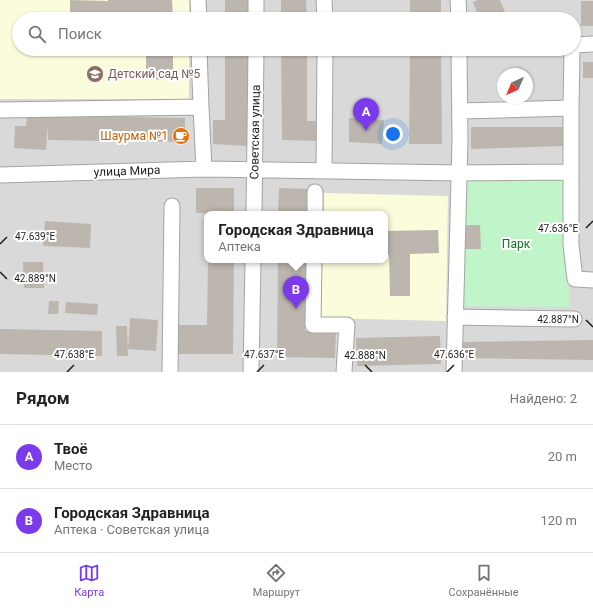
<!DOCTYPE html>
<html lang="ru">
<head>
<meta charset="utf-8">
<style>
	:root { --surface:#fff; --page:#f2f2f2; --text:#222; --muted:#767676; --line:#e0e0e0; --accent:#7c3aed }
	body { margin:0; font-family:Roboto,sans-serif; background:var(--page); color:var(--text) }
	.compass { position:absolute; left:497px; top:68px; width:36px; height:36px; border-radius:50%; background:var(--surface); box-shadow:0 1px 3px #0004; rotate:224deg }
	.you { position:absolute; left:393px; top:134px; width:14px; height:14px; margin:-10px; border:3px solid #fff; border-radius:50%; background:#1a73e8; box-shadow:0 0 0 6px #1a73e833 }
	.badge { display:grid; place-items:center; width:26px; height:26px; border-radius:50%; background:var(--accent); color:#fff; font-size:13px; font-weight:700 }
	.pin { position:absolute; translate:-50% -33px; filter:drop-shadow(0 1px 2px #0008) }
	.pin::after { content:''; position:absolute; top:21px; width:14px; height:12px; background:inherit; clip-path:polygon(0 0,100% 0,50% 100%) }
	.popup { position:absolute; left:204px; top:211px; width:184px; height:52px; box-sizing:border-box; display:grid; place-content:center; border-radius:8px; background:var(--surface); filter:drop-shadow(0 1px 3px #0005); font-size:13px; white-space:nowrap; color:var(--muted) }
	.popup b { font-size:15px; color:var(--text) }
	.popup::after { content:''; position:absolute; left:50%; top:100%; margin-left:-8px; border:8px solid transparent; border-top-color:var(--surface) }
	.list { margin:0; padding:0; list-style:none }
	h2 { display:flex; justify-content:space-between; align-items:center; height:52px; margin:0; padding:0 16px; font-size:17px }
	h2 small { font-size:13px; font-weight:400; color:var(--muted) }
	.list li { display:grid; grid-template-columns:26px 1fr auto; gap:12px; align-items:center; box-sizing:border-box; height:64px; padding:0 16px; border-top:1px solid var(--line) }
	.list b { display:block; font-size:15px; white-space:nowrap }
	.list p { margin:0; font-size:13px; white-space:nowrap; color:var(--muted) }
	.list em { font-size:13px; font-style:normal; color:var(--muted) }
	.icon { flex:none; width:22px; height:22px; fill:none; stroke:currentColor; stroke-width:2; stroke-linecap:round; stroke-linejoin:round }
	.map { position:relative; flex:none; width:593px; height:372px; overflow:hidden }
	.search { position:absolute; background:var(--surface); box-shadow:0 1px 3px #0004; left:12px; right:12px; top:12px; height:44px; display:flex; align-items:center; gap:10px; box-sizing:border-box; padding:0 14px; border-radius:22px; color:var(--muted); font-size:15px }
	.sheet { height:180px; background:var(--surface) }
	nav { display:flex; justify-content:space-around; align-items:center; box-sizing:border-box; height:56px; border-top:1px solid var(--line); background:var(--surface); font-size:11px; color:var(--muted) }
	nav a { display:grid; justify-items:center; gap:2px }
	nav .on { color:var(--accent) }
	.map>svg:first-child { display:block }
	.residential { fill:#dad9d9; fill-rule:evenodd }
	.education { fill:#fafcdb }
	.park { fill:#c0f5c9 }
	.building { fill:#bdb6af }
	.lines { fill:none; stroke-linecap:round; stroke-linejoin:round }
	.minor-casing { stroke:#a3a3a3; stroke-width:17 }
	.minor { stroke:#fff; stroke-width:15 }
	.ticks { fill:none; stroke:#1c1c1c; stroke-width:1.5 }
	.labels { text-anchor:middle; dominant-baseline:central; stroke-width:4; stroke-linejoin:round; paint-order:stroke }
	.education-label { font-size:12px; fill:#785e54; stroke:#fff; text-anchor:start }
	.street-label { font-size:12px; fill:#1c1c1c; stroke:#fff }
	.food-label { font-size:12px; fill:#c56008; stroke:#fff; text-anchor:end }
	.park-label { font-size:12px; fill:#127122; stroke:#fff }
	.ticks-label { font-size:10px; text-anchor:middle; fill:#1c1c1c; stroke:#fff; stroke-width:4; stroke-linejoin:round; paint-order:stroke }
</style>
</head>
<body>
<div class="map">
<svg width="593" height="372" viewBox="0 0 593 372">
	<rect width="100%" height="100%" fill="#edeae2"/>
	<!-- residential -->
	<path class="residential" d="M 0,0 L 593,0 L 593,372 L 0,372 ZM 19,19 L 574,19 L 574,49 L 19,49 ZM 503,74 L 527,74 L 527,98 L 503,98 ZM 207,214 L 385,214 L 385,260 L 207,260 Z"/>
	<!-- education -->
	<path class="education" d="M 0,0 L 189,0 L 189,19 L 19,19 L 19,49 L 189,49 L 189,99 L 0,99 Z
		M 324,193 L 448,196 L 446,321 L 320,318 L 322,260 L 385,260 L 385,214 L 324,214 Z"/>
	<!-- park -->
	<path class="park" d="M 566,180 L 569,307 L 464,306 L 465,181 Z"/>
	<!-- building -->
	<path class="building" d="M 70,0 L 108,1 L 108,0 L 172,0 L 173,19 L 146,19 L 146,15 L 92,15 L 92,19 L 70,19 Z
		M 225,0 L 249,0 L 249,19 L 225,19 Z
		M 281,0 L 306,0 L 307,19 L 281,19 Z
		M 410,0 L 441,0 L 441,19 L 410,19 Z
		M 478,0 L 500,0 L 505,12 L 486,19 L 479,19 L 473,2 Z
		M 581,1 L 593,1 L 593,26 L 581,26 Z
		M 146,49 L 173,49 L 173,79 L 146,80 Z
		M 225,49 L 248,49 L 247,146 L 213,144 L 213,120 L 225,120 Z
		M 281,49 L 307,49 L 307,121 L 317,121 L 318,141 L 282,140 Z
		M 410,49 L 441,49 L 442,144 L 409,144 Z
		M 583,62 L 593,62 L 593,78 L 583,78 Z
		M 27,115 L 185,118 L 185,142 L 48,140 L 48,123 L 46,150 L 14,148 L 15,126 L 26,126 Z
		M 349,118 L 384,120 L 382,144 L 349,142 Z
		M 471,127 L 564,127 L 565,146 L 471,149 Z
		M 196,188 L 234,188 L 234,214 L 196,213 Z
		M 279,188 L 307,189 L 307,214 L 278,214 Z
		M 45,221 L 91,224 L 90,248 L 43,246 Z
		M 463,225 L 480,225 L 481,249 L 463,249 Z
		M 438,230 L 439,253 L 410,254 L 410,296 L 390,296 L 389,255 L 385,255 L 385,231 Z
		M 208,260 L 234,260 L 233,354 L 178,354 L 178,325 L 207,325 Z
		M 278,260 L 306,260 L 305,331 L 336,331 L 335,358 L 277,357 Z
		M 23,262 L 43,262 L 44,288 L 24,288 Z
		M 49,301 L 59,301 L 58,314 L 48,314 Z
		M 66,302 L 98,304 L 97,315 L 65,313 Z
		M 130,318 L 158,320 L 156,351 L 128,349 Z
		M 116,326 L 127,326 L 128,356 L 117,356 Z
		M 0,329 L 102,331 L 102,356 L 0,354 Z
		M 440,336 L 441,364 L 357,366 L 356,338 Z
		M 593,340 L 593,360 L 463,358 L 463,342 Z"/>
	<g class="lines">
		<!-- minor casing -->
		<g class="minor-casing">
			<path id="minor" d="M 198,0 L 199,19
				M 324,0 L 325,19
				M 458,0 L 459,19
				M 256,19 L 256,0
				M 574,45 L 593,44
				M 199,49 L 201,107
				M 571,108 L 571,245 L 575,279 L 593,280
				M 0,110 L 201,107 L 204,169
				M 460,111 L 571,108 L 572,49
				M 324,171 L 325,49
				M 0,175 L 204,169 L 459,173 L 571,172
				M 254,214 L 256,49
				M 315,214 L 315,192
				M 314,260 L 313,325 L 347,325 L 344,372
				M 455,317 L 574,319
				M 170,372 L 172,206
				M 251,372 L 253,260
				M 454,372 L 460,140 L 459,49"/>
		</g>
		<!-- minor -->
		<use href="#minor" class="minor"/>
	</g>
	<!-- ticks -->
	<path class="ticks" d="M 586,228 L 593,221M 0,244 L 7,237M 0,272 L 7,279M 586,320 L 593,327M 365,365 L 372,372M 67,372 L 74,365M 257,372 L 264,365M 447,372 L 454,365"/>
	<!-- icons -->
	<defs>
		<g id="school-disc" transform="scale(0.9)"><circle r="9.5" fill="#8d6e63" stroke="#fff"/><path d="M0-5L7-2L0 1L-7-2ZM-4 1L0 2.5L4 1V4Q0 6-4 4Z" fill="#fff"/></g>
		<g id="cafe-disc" transform="scale(0.9)"><circle r="9.5" fill="#e8710a" stroke="#fff"/><path d="M-5.5-4.5H6V0H3Q3 3.5 0 3.5H-2.5Q-5.5 3.5-5.5 0ZM3-3.2v2h1.7v-2ZM-6 4.5H4V6H-6Z" fill="#fff"/></g>
	</defs>
	<g fill-rule="evenodd">
		<use href="#school-disc" x="95" y="74"/>
		<use href="#cafe-disc" x="181" y="136"/>
	</g>
	<g class="labels">
		<!-- education labels -->
		<g class="education-label">
			<text x="108" y="74">Детский сад №5</text>
		</g>
		<!-- street labels -->
		<g class="street-label">
			<text transform="translate(255 132) rotate(-89)">Советская улица</text>
			<text transform="translate(127 171) rotate(-2)">улица Мира</text>
		</g>
		<!-- food labels -->
		<g class="food-label">
			<text x="168" y="136">Шаурма №1</text>
		</g>
		<!-- park labels -->
		<g class="park-label">
			<text x="516" y="244">Парк</text>
		</g>
	</g>
	<g class="ticks-label">
		<text x="558" y="232">47.636°E</text>
		<text x="35" y="240">47.639°E</text>
		<text x="35" y="282">42.889°N</text>
		<text x="558" y="323">42.887°N</text>
		<text x="74" y="358">47.638°E</text>
		<text x="264" y="358">47.637°E</text>
		<text x="454" y="358">47.636°E</text>
		<text x="365" y="359">42.888°N</text>
	</g>
</svg>
<svg class="compass" viewBox="-18 -18 36 36"><path d="M0-13l5 13h-10z" fill="#e53935"/><path d="M0 13l5-13h-10z" fill="#767676"/></svg>
<div class="you"></div>
<div class="pin badge" style="left:366px;top:131px">A</div>
<div class="pin badge" style="left:296px;top:309px">B</div>
<div class="popup"><b>Городская Здравница</b>Аптека</div>
<div class="search"><svg class="icon" aria-label="search" viewBox="0 0 24 24"><circle cx="10" cy="10" r="6"/><path d="M15 15l6 6"/></svg>Поиск</div>
</div>
<section class="sheet">
<h2>Рядом<small>Найдено: 2</small></h2>
<ul class="list">
<li><span class="badge">A</span><div><b>Твоё</b><p>Место</p></div><em>20 m</em></li>
<li><span class="badge">B</span><div><b>Городская Здравница</b><p>Аптека · Советская улица</p></div><em>120 m</em></li>
</ul>
</section>
<nav>
<a class="on"><svg class="icon" aria-label="map" viewBox="0 0 24 24"><path d="M3 6l6-2 6 2 6-2v14l-6 2-6-2-6 2zM9 4v14M15 6v14"/></svg>Карта</a>
<a><svg class="icon" aria-label="directions" viewBox="0 0 24 24"><path d="M12 3l9 9-9 9-9-9zM9 14v-3h6M13 9l2 2-2 2"/></svg>Маршрут</a>
<a><svg class="icon" aria-label="saved" viewBox="0 0 24 24"><path d="M7 4h10v16l-5-4-5 4z"/></svg>Сохранённые</a>
</nav>
</body>
</html>
